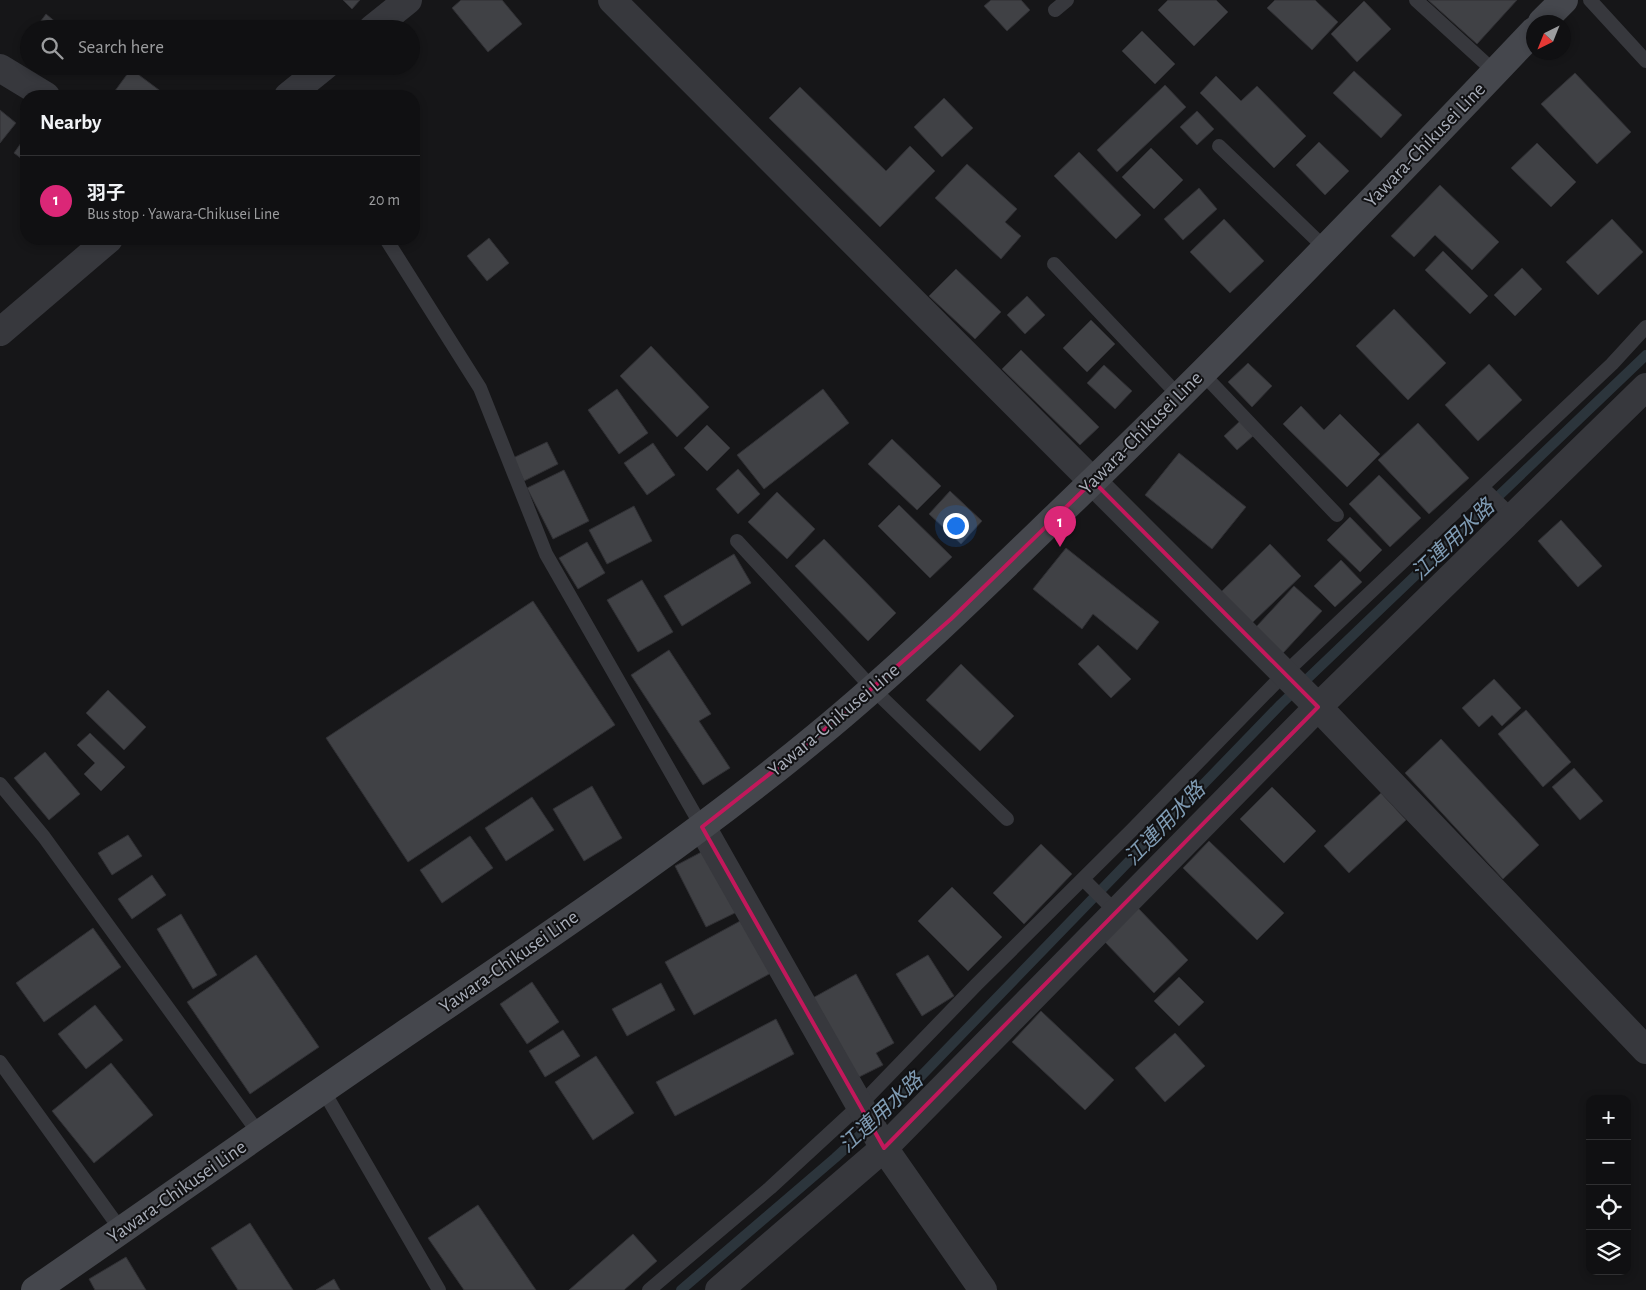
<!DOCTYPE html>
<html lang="en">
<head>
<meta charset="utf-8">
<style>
	:root { --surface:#101012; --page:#19191b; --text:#f1f3f6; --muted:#9c9d9f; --line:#303032; --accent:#db2777 }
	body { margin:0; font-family:"Alegreya Sans","Noto Sans JP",sans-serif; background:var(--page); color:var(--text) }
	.controls { position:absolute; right:15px; bottom:15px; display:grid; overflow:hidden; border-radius:10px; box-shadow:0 2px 8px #0003 }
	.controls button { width:45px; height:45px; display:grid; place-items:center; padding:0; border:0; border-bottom:1px solid var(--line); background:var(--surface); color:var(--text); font:25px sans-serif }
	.compass { position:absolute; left:1526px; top:15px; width:45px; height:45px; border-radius:50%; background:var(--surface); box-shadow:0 2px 8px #0003; rotate:223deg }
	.you { position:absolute; left:955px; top:525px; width:18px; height:18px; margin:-12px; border:4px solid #fff; border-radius:50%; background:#1a73e8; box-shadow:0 0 0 8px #1a73e833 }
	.badge { display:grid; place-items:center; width:32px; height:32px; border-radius:50%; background:var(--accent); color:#fff; font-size:16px; font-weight:700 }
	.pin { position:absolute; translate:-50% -41px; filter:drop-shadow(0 1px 2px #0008) }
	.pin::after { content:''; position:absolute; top:26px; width:18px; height:15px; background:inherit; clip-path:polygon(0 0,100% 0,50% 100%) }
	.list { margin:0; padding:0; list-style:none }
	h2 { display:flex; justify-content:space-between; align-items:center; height:65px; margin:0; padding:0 20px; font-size:21px }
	h2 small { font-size:16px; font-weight:400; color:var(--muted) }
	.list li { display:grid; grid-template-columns:32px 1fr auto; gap:15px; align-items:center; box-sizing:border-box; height:90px; padding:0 20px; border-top:1px solid var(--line) }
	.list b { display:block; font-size:19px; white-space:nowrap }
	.list p { margin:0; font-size:16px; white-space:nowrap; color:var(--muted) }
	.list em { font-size:16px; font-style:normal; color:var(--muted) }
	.icon { flex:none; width:28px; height:28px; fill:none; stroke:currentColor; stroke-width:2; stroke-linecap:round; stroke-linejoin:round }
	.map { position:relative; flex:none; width:1646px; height:1290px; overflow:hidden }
	.search { position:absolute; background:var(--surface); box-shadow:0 2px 8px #0003; left:20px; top:20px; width:400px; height:55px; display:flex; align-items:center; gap:12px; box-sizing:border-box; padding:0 18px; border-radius:28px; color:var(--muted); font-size:19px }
	.panel { position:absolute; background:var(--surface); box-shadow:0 2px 8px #0003; left:20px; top:90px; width:400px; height:155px; border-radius:20px }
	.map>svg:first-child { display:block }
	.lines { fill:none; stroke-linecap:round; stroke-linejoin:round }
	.stream { stroke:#2c353c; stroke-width:10 }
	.building { fill:#404145; stroke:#303034 }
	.service { stroke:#37383d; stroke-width:14 }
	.minor { stroke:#37383d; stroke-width:28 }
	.secondary { stroke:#45474d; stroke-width:28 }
	.marked { fill:none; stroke:#c2185b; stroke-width:4; stroke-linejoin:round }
	.labels { text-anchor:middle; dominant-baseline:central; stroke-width:4; stroke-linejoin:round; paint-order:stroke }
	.street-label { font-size:20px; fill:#a8adb8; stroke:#111113 }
	.water-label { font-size:21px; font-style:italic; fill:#7f9bb3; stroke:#111113 }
</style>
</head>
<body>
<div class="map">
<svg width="1646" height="1290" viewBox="0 0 1646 1290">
	<rect width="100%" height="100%" fill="#161618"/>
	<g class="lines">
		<!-- stream -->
		<path class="stream" d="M 681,1290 L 835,1158 L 895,1103 L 1281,704 L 1646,355"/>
	</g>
	<!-- building -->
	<path class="building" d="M 343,0 L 360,0 L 352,9 Z
		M 461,0 L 502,0 L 522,24 L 488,52 L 452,8 Z
		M 991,0 L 1021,0 L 1030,10 L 1007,31 L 984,6 Z
		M 1168,0 L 1216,0 L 1228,12 L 1194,46 L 1158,10 Z
		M 1275,0 L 1315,0 L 1338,22 L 1312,50 L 1267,8 Z
		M 1428,0 L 1517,0 L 1477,44 Z
		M 1364,1 L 1391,29 L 1357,62 L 1331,34 Z
		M 46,14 L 64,29 L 35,29 Z
		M 1142,31 L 1175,64 L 1155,84 L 1122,51 Z
		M 131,69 L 167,96 L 114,96 L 112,95 Z
		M 1354,71 L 1402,115 L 1381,138 L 1333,93 Z
		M 1575,73 L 1631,132 L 1597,164 L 1541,104 Z
		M 1216,76 L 1241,101 L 1257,86 L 1306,136 L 1274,168 L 1200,93 Z
		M 1165,85 L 1186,107 L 1117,172 L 1097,150 Z
		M 800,87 L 886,171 L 910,146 L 935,171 L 880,227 L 769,118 Z
		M 944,98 L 973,128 L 942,157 L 914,127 Z
		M 0,110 L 16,123 L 0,143 Z
		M 1197,111 L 1214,129 L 1197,145 L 1180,127 Z
		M 26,136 L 26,162 L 14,153 Z
		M 1319,142 L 1349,171 L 1325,195 L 1296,165 Z
		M 1537,143 L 1576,182 L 1551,207 L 1511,168 Z
		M 1151,148 L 1183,180 L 1154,209 L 1122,177 Z
		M 1079,152 L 1141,215 L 1116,239 L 1054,176 Z
		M 967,164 L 1017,209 L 1005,222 L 1021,236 L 1001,259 L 935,198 Z
		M 1440,185 L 1499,242 L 1472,270 L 1435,235 L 1414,257 L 1391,236 Z
		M 1199,188 L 1217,209 L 1183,240 L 1164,219 Z
		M 1224,219 L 1264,261 L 1230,293 L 1190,252 Z
		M 1612,219 L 1643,252 L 1598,295 L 1566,262 Z
		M 489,238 L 509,263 L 487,281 L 467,256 Z
		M 1443,251 L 1488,296 L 1470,314 L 1425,270 Z
		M 1522,268 L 1542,289 L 1515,316 L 1494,295 Z
		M 956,269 L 1001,312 L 975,339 L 929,296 Z
		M 1027,296 L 1045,315 L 1025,334 L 1007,315 Z
		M 1394,309 L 1446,363 L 1408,400 L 1356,346 Z
		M 1091,320 L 1115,344 L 1087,372 L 1063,348 Z
		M 651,346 L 709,407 L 677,437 L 620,376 Z
		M 1021,350 L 1099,427 L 1080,445 L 1002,369 Z
		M 1248,363 L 1272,386 L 1252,407 L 1228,382 Z
		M 1489,364 L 1522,400 L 1478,441 L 1445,405 Z
		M 1104,365 L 1132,391 L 1115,409 L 1087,383 Z
		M 617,389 L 648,433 L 619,454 L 588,410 Z
		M 823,389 L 849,423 L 764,489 L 737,455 Z
		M 1301,406 L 1324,430 L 1340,414 L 1380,454 L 1347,487 L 1283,424 Z
		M 1240,421 L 1253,436 L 1237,450 L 1224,436 Z
		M 1418,423 L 1469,478 L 1429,514 L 1378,460 Z
		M 707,425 L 730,448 L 707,471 L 684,448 Z
		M 892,439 L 941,486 L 917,510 L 868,464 Z
		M 547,442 L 558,464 L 524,481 L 513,458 Z
		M 653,443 L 675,475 L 647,495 L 624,463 Z
		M 1179,453 L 1246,507 L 1212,549 L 1145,495 Z
		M 738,469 L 760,494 L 738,514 L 716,489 Z
		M 564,470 L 589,521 L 553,539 L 527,488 Z
		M 1379,475 L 1421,518 L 1390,547 L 1349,504 Z
		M 950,491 L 982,521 L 961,544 L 929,514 Z
		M 777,492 L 815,529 L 787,559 L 748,522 Z
		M 899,505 L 952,557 L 930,578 L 878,526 Z
		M 634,506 L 652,541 L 607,564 L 589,530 Z
		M 1350,517 L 1382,550 L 1360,572 L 1327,540 Z
		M 1561,520 L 1602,566 L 1578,587 L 1538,541 Z
		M 824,539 L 896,613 L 868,641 L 795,566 Z
		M 587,542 L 605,573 L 578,589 L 559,558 Z
		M 1270,544 L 1301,576 L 1252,623 L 1221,592 Z
		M 1066,548 L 1159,622 L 1137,650 L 1093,614 L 1082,629 L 1033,589 Z
		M 734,554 L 751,583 L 682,626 L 664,596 Z
		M 1341,560 L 1362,582 L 1335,607 L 1314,586 Z
		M 642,580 L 673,632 L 638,652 L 607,600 Z
		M 1294,586 L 1322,611 L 1283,653 L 1256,627 Z
		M 533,601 L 615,725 L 408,862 L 326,738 Z
		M 1098,645 L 1131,679 L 1111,698 L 1078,664 Z
		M 669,650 L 711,714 L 699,721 L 730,768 L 703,785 L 631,675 Z
		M 961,664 L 1014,716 L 980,751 L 926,700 Z
		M 1494,679 L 1521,708 L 1502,726 L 1492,715 L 1479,727 L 1462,708 Z
		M 108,690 L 146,727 L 124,750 L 86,713 Z
		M 1526,710 L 1571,762 L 1543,787 L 1498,734 Z
		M 90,733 L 125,767 L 101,791 L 84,774 L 95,763 L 77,745 Z
		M 1441,739 L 1539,845 L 1503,879 L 1405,773 Z
		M 45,752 L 80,794 L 49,820 L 14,778 Z
		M 1574,768 L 1603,801 L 1580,820 L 1552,787 Z
		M 592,786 L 622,838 L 584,861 L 553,809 Z
		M 1272,787 L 1316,831 L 1284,863 L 1240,819 Z
		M 1381,793 L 1406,820 L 1349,873 L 1324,846 Z
		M 532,797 L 554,830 L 506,861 L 485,828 Z
		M 128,835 L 142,856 L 112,875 L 98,853 Z
		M 470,836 L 493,868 L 442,903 L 420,870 Z
		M 1209,841 L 1284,913 L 1257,940 L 1183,868 Z
		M 1041,844 L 1072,874 L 1024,924 L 993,893 Z
		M 711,847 L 743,909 L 706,927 L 675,866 Z
		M 152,875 L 166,895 L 132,919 L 118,899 Z
		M 952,887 L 1002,937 L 968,971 L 918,921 Z
		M 1138,908 L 1188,960 L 1154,993 L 1104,941 Z
		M 181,914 L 217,975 L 193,989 L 157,929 Z
		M 742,920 L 771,973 L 694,1015 L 665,962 Z
		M 93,928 L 121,967 L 44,1022 L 16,983 Z
		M 256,955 L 319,1047 L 250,1094 L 187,1002 Z
		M 928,955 L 954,996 L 922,1016 L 896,974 Z
		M 856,974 L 894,1043 L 876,1053 L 883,1065 L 855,1079 L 811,999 Z
		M 1179,977 L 1204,1002 L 1179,1026 L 1154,1001 Z
		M 532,982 L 559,1022 L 527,1044 L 500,1004 Z
		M 661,983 L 675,1010 L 627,1036 L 612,1009 Z
		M 95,1005 L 123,1040 L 86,1069 L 58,1034 Z
		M 1041,1011 L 1114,1080 L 1085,1110 L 1012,1042 Z
		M 776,1019 L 794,1054 L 675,1116 L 656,1082 Z
		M 563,1030 L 580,1056 L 545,1077 L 529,1051 Z
		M 1175,1033 L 1205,1066 L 1165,1102 L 1135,1068 Z
		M 596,1056 L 634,1113 L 593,1140 L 555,1082 Z
		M 111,1063 L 153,1115 L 94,1163 L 52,1111 Z
		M 478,1205 L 536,1290 L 464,1290 L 428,1238 Z
		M 250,1223 L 293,1290 L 238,1290 L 211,1248 Z
		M 633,1234 L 657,1261 L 624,1290 L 569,1290 Z
		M 126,1257 L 146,1290 L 95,1290 L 89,1279 Z
		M 334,1279 L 340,1290 L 316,1290 Z"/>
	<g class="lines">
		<!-- service -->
		<path class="service" d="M 1416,0 L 1495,72
			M 1590,0 L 1646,61
			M 1055,10 L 1067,0
			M 1219,146 L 1325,248
			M 386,239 L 480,388 L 546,554 L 702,827
			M 1054,264 L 1179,396
			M 1202,373 L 1337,515
			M 1482,487 L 1513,517
			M 737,541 L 873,689 L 1007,819
			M 0,784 L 44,837 L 260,1135
			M 1083,879 L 1116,912
			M 0,1062 L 121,1230
			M 323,1090 L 439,1290
			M 649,1290 L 770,1188 L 859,1106 L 976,985 L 1133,829 L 1284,674 L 1612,364 L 1646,327"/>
		<!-- minor -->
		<path class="minor" d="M 612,0 L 1318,707 L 1646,1050
			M 372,29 L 408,0
			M 0,68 L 46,96
			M 288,96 L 325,66
			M 0,332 L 109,239
			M 702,827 L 884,1148 L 983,1290
			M 719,1290 L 884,1148 L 1318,707 L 1646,387"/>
		<!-- secondary -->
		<path class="secondary" d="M 1542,22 L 1564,0
			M 35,1290 C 157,1206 278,1120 400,1037 C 541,941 684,846 816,737 C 905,664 987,583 1070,503 C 1229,350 1382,191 1534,31"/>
	</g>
	<!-- marked area -->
	<path class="marked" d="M 1093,481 L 1318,707 L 884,1148 L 702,827 L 814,739 L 951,619 Z"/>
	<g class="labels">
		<!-- street labels -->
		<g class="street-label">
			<text transform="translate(1425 145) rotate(-46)">Yawara-Chikusei Line</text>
			<text transform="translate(1141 433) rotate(-45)">Yawara-Chikusei Line</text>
			<text transform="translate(834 720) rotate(-40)">Yawara-Chikusei Line</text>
			<text transform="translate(509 962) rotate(-35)">Yawara-Chikusei Line</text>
			<text transform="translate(177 1192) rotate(-35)">Yawara-Chikusei Line</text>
		</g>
		<!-- water labels -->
		<g class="water-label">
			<text transform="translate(1453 540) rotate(-44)">江連用水路</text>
			<text transform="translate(1165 824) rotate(-46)">江連用水路</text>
			<text transform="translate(881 1113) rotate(-43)">江連用水路</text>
		</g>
	</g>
</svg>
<div class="controls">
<button>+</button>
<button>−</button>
<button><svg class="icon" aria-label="locate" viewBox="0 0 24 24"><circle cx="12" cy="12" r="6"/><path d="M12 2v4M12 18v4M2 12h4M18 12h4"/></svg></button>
<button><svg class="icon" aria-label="layers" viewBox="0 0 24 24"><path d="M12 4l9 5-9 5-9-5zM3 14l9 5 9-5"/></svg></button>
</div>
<svg class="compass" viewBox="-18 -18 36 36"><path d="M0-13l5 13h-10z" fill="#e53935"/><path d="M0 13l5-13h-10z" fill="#9c9d9f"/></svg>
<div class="you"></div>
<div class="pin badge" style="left:1060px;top:547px">1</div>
<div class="search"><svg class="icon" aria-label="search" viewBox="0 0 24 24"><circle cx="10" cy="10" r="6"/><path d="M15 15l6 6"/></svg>Search here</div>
<section class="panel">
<h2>Nearby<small></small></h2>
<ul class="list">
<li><span class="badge">1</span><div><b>羽子</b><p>Bus stop · Yawara-Chikusei Line</p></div><em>20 m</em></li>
</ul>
</section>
</div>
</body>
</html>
